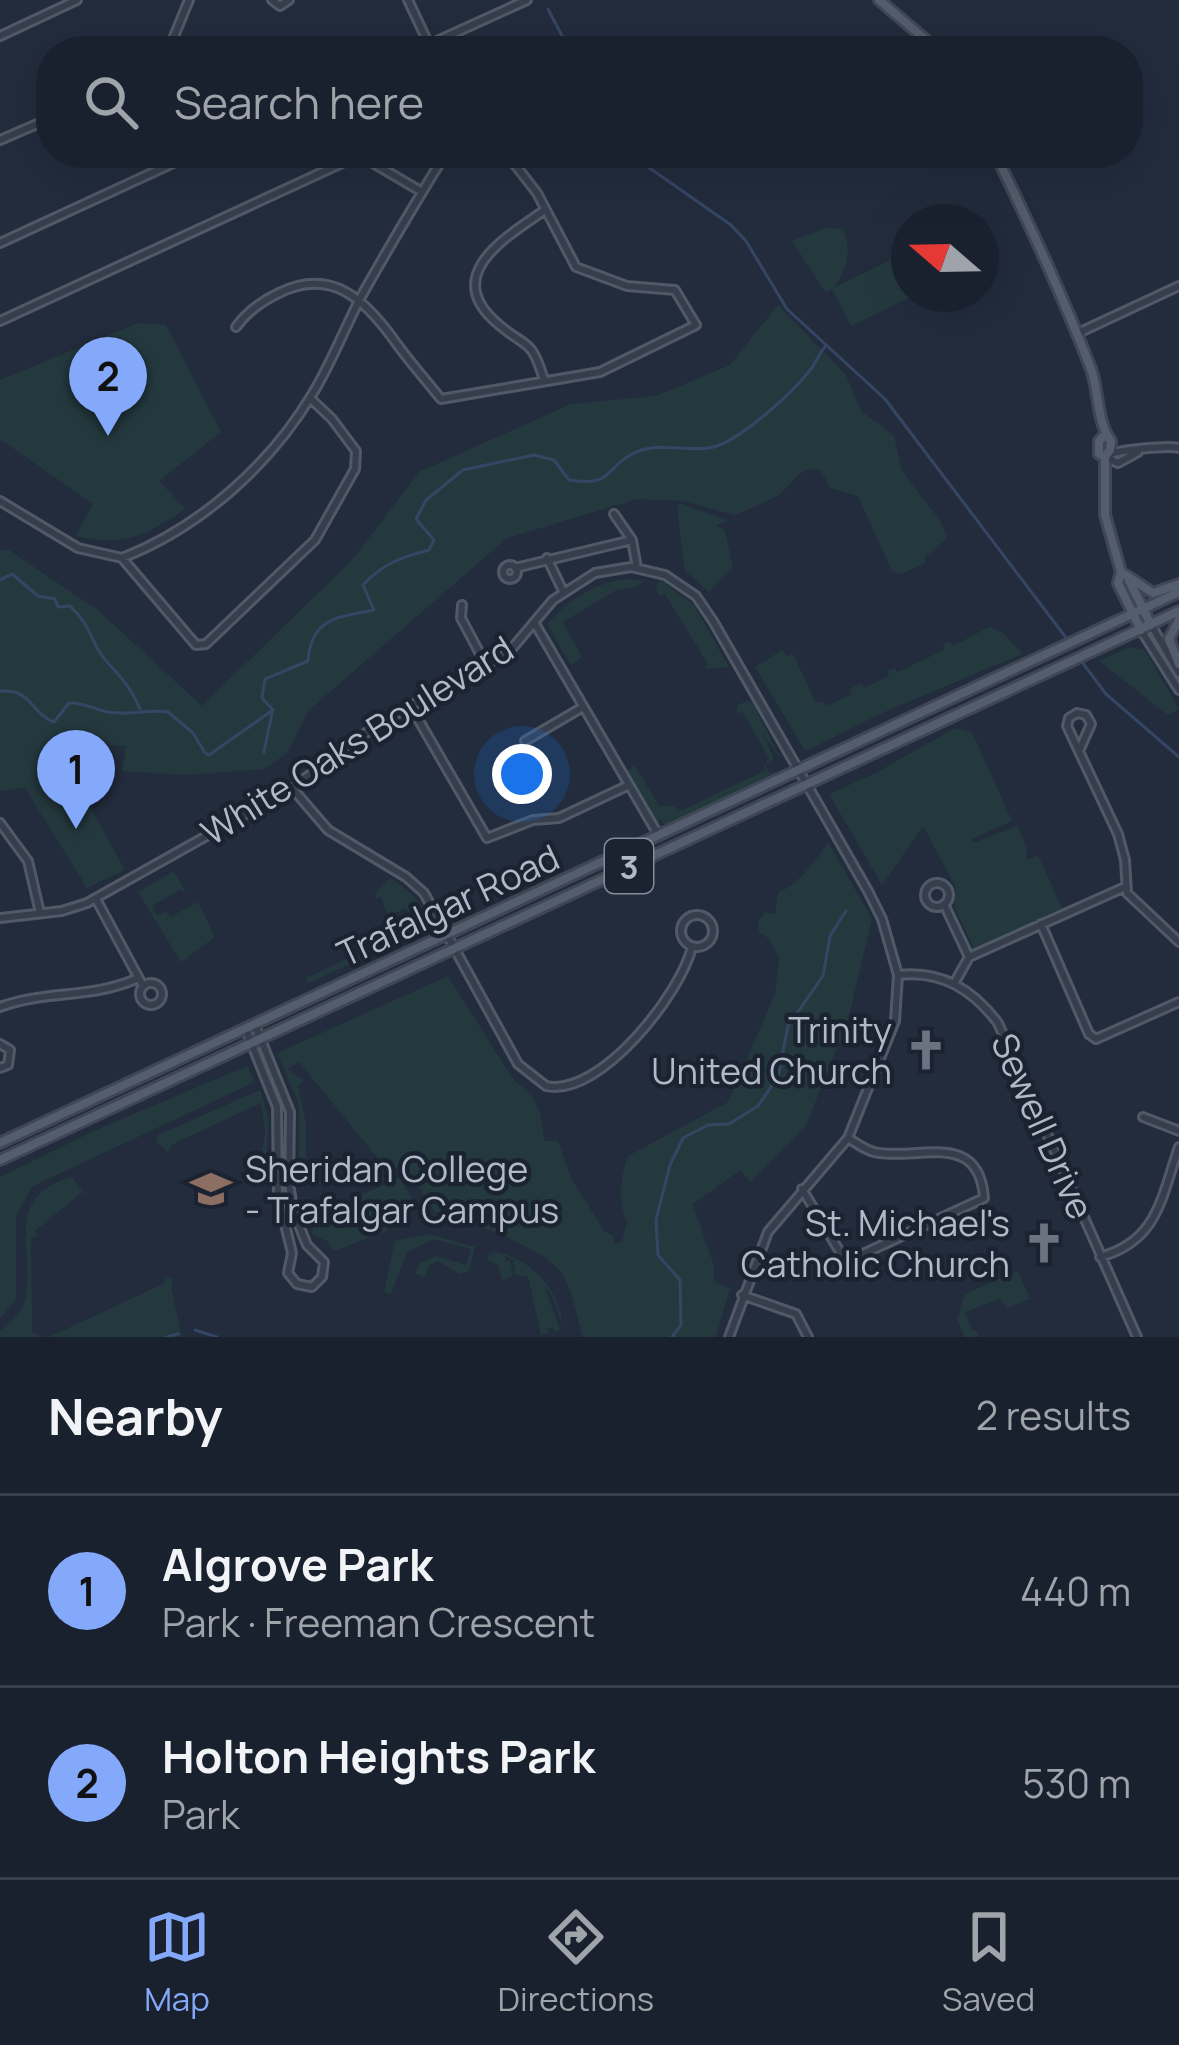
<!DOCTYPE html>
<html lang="en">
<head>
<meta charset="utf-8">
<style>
	:root { --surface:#1a212e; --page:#272e3a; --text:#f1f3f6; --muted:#9fa3aa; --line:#383e4a; --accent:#84a9fb }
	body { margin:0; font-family:Manrope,sans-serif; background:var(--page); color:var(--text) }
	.compass { position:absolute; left:891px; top:204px; width:108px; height:108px; border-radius:50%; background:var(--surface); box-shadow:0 12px 48px #0002; rotate:290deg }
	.you { position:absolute; left:522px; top:774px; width:42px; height:42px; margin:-30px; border:9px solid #fff; border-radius:50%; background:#1a73e8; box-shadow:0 0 0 18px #1a73e833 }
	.badge { display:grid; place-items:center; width:78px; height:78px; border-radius:50%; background:var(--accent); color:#111; font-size:39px; font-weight:700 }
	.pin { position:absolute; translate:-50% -99px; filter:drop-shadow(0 3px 6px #0008) }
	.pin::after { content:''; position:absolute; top:63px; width:42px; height:36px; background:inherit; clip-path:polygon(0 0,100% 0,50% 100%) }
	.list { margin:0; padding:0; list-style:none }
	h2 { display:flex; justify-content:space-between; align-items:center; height:156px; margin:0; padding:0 48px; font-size:51px }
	h2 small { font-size:39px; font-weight:400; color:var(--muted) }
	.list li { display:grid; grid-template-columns:78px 1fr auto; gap:36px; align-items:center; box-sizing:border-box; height:192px; padding:0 48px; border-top:3px solid var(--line) }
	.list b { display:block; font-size:45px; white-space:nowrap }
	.list p { margin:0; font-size:39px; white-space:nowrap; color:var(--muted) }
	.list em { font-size:39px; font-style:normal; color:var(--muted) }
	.icon { flex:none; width:66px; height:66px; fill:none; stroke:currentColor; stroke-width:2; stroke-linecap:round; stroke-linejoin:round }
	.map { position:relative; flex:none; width:1179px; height:1337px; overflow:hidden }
	.search { position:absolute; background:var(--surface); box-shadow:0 12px 48px #0002; left:36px; right:36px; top:36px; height:132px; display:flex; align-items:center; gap:30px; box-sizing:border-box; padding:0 42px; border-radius:48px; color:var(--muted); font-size:45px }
	.sheet { height:540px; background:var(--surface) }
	nav { display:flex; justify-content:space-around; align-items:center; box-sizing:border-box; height:168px; border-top:3px solid var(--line); background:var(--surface); font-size:33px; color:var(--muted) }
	nav a { display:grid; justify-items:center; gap:6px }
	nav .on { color:var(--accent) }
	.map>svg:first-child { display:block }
	.green { fill:#24393e }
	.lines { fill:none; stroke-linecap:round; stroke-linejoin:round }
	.stream { stroke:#354664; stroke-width:3 }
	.minor-casing { stroke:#515967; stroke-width:12 }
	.major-casing { stroke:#3f4755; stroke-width:14 }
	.minor { stroke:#363e4d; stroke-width:6 }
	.major { stroke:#545d6d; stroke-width:8 }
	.labels { text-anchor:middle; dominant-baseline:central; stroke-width:9; stroke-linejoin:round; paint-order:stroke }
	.shield { fill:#1b2331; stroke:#848c9b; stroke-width:3 }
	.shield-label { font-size:33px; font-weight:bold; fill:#b1b9c8 }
	.street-label { font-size:36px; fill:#b1b9c8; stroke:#1b2331 }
	.poi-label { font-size:36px; fill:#b1b9c8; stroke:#1b2331; text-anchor:end }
</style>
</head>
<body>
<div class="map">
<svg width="1179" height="1337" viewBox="0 0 1179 1337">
	<rect width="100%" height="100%" fill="#222c3d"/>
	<!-- green -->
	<path class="green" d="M 826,228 L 843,229 C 853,250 846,269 835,287 L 909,251 L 909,294 L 917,294 L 851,326 L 832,289 L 826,293 L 792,241 Z
		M 778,305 L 846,375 L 861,411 L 894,436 L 902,471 L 940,520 L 947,539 L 924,558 L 926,563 L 901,574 L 892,571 L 858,496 L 830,488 L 821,470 C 798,466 796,481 781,493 C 768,503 749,508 735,515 L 683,501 L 637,499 L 507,538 L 308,711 L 287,753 L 265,769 L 183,775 L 122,771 L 126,746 L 108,745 L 76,781 L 125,870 L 87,888 L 25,788 L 0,791 L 0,550 L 9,550 L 99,611 L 202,706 L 352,560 L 419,472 L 571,404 L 656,396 L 730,365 Z
		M 138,323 L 166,325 L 221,432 L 159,481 L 186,509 C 142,537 128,546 75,536 L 93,504 L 0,439 L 0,380 Z
		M 680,503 L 729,521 L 716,525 L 725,531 L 733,568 L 709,592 L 685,571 L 677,507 Z
		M 627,579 L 645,581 L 633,588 L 618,589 L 563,622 L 582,657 L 571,665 L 547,624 C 570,599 593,583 627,579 Z
		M 660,580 L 694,605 L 729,667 L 705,669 L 708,664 L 665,594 L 660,596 L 655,587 Z
		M 989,627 L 1002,632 L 1022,654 L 882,713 L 810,749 L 804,749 L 755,667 L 782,650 L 787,656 L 793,654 L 816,703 L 823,701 L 826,706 L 851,694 L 850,689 L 861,683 L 864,688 L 889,676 L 888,671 L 894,668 L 898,672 L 944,650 L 943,645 L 950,641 L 953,646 Z
		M 1129,647 L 1145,650 L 1179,709 L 1168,715 L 1099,661 Z
		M 747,701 L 753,703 L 780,758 L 761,731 L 774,758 L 766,764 L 769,773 L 777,772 L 669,824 L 663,824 L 662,819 L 658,822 L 628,771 L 638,762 L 635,766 L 659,806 L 674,806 L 678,812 L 766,770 L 764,765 L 769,758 L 742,711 L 736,714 L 738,705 Z
		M 955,728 L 972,732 L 1012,821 L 972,839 L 973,843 L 1017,826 L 1026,845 L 1027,860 L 1038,855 L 1062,908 L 974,949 L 954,906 L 956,888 L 923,826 L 882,885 L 829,794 L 874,774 Z
		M 828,842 L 872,919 L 848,1020 L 805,1128 L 750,1182 L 740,1170 L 693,1204 L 714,1266 L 714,1282 L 730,1288 L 716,1337 L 583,1337 C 577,1318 573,1290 562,1274 C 546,1248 465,1219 435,1212 L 408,1170 L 385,1167 L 299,1062 L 287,1069 L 304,1081 L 298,1086 L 306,1124 L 306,1166 L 299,1168 L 299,1104 L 277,1053 L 448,976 L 513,1079 L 532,1095 L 540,1113 L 545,1141 L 558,1141 L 571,1178 L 605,1232 L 613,1236 L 614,1243 L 622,1242 L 627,1221 C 617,1203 621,1175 628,1156 L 728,1102 L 775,994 L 779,958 L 769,939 L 759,932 L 758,921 L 765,913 L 775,914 L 778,893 C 799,884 815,861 828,842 Z
		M 174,871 L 186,893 L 180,890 L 152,906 L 157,916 L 166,911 L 170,917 L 198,902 L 215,937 L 181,962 L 138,892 Z
		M 390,878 C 410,891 426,904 431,928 L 308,983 L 306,978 L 380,943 L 379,934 L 386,940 L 414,925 L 415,911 L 409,913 L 406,908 L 384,918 L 384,924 L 381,918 L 387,915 L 381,897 L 376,899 L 375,893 Z
		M 247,1066 L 255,1082 L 33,1186 L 16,1215 L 16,1300 L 0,1318 L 0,1177 L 96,1130 Z
		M 260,1090 L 269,1120 L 266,1164 L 261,1165 L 265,1131 L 261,1103 L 171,1145 L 169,1153 L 156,1142 L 158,1135 Z
		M 71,1177 L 87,1195 L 82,1192 L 35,1231 L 38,1237 L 31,1237 L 32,1332 L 43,1337 L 0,1337 L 0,1331 C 9,1322 22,1314 25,1301 C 37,1249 0,1199 71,1177 Z
		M 400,1178 L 412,1198 L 387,1226 L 387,1231 L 334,1251 L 327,1241 L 312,1235 L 316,1214 Z
		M 429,1234 L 475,1247 L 469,1271 L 460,1274 L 438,1261 L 429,1266 L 425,1277 L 415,1274 L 419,1264 L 436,1256 L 466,1265 L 471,1249 L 433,1239 L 407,1252 L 391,1294 L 384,1292 L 395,1241 Z
		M 491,1251 C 528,1256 560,1288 563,1327 L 553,1298 L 544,1285 L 560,1330 L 555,1332 L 553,1327 L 548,1328 L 549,1333 L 541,1335 L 528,1276 L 516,1275 L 513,1262 L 517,1262 L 505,1256 L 505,1261 L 510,1260 L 513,1275 L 502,1281 L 498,1265 L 488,1260 L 489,1253 L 495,1254 Z
		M 1018,1271 L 1030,1299 L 1007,1308 L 1000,1299 L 965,1312 L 972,1331 L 976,1330 L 979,1337 L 965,1337 L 957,1320 L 965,1294 Z
		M 167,1276 L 173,1279 L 171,1287 L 182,1337 L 177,1337 L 175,1330 L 176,1337 L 49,1337 L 165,1283 L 164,1277 Z"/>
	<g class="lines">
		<!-- stream -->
		<path class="stream" d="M 548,9 L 570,51
			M 628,153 L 731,225 L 746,241 L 787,309 L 885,399 L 1067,639
			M 0,580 L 12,574 L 38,596 L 55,599 L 58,607 L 70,606 C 92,626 92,647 107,662 C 122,678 131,688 140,709
			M 1082,662 L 1106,694 L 1179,757
			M 0,691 C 33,689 29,712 54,722 L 69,703 C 84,702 93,709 108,712 C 128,716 148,709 168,712 L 193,733 L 205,753 L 209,755 L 273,710 L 262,698 L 265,679 L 308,661 C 311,618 338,617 374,610 L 363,585 C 382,564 402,557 429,550 L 434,540 L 416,519 L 426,500 L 463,470 L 534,455 L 554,460 L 569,480 C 614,487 604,468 634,453 C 657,442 684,451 708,448 C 737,445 793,392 811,369 C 817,361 819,353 826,346
			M 264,752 L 272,713
			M 195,1330 L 217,1337
			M 167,1337 L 178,1334
			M 672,1337 L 681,1325 L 680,1280 L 658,1255 L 656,1220 L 670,1165 L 683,1138 L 708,1125 L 729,1124 L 758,1106 L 778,1077 L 788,1026 L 823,976 L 830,936 L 846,911"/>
		<!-- minor casing -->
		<g class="minor-casing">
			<path id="minor" d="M 272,0 L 280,6 L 289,0
				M 408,0 L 432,51
				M 0,36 L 77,0
				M 168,51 L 189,0
				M 415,51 L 527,0
				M 0,140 L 51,118
				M 0,243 L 195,153
				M 0,321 L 353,158 L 368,160 L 422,192
				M 236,327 C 247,312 262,301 279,293 C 332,267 365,300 394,340 C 408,360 425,379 441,399 L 600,372 L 696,325 L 675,290 L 627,286 L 576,267 L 537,193 L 506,153
				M 1076,334 L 1179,286
				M 544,380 C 531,337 527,349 498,324 C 440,275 506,237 545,210
				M 1108,455 C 1118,450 1169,445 1179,448
				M 1105,457 L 1118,463 L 1138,452
				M 0,501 L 78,548 L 122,558
				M 614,514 L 632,540 L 637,568
				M 122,558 C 201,527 270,465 313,393 C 332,362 345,327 362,295 C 389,247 417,200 446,153
				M 122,558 L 196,645 L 206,644 L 315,540 L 355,469 L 356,451 L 332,419 L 310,398
				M 547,558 L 563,591
				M503 572a7 7 0 1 1 14 0a7 7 0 1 1-14 0Z
				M 515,568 L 632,540
				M 462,605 L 461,618 L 486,665
				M 534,622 L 659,836
				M 1151,625 L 1179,673
				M 1141,630 L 1179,690
				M 411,707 L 487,838 L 533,820 L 559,818 L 629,785
				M 525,741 L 583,707
				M 1079,751 L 1091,724 L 1086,715 L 1077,713 L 1069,718 L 1067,726 L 1118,834 L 1125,860 L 1127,893 L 1179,942
				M 292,788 L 328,830 L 406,877 L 424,893 L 518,1064 L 546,1086 C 600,1098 681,993 692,947
				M 0,823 L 28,861 L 40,913
				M925 895a12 12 0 1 1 24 0a12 12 0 1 1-24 0Z
				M 96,899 L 143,986
				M 944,904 L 969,957
				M681 931a16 16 0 1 1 32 0a16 16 0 1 1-32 0Z
				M 0,918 L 62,911 L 87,903 L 292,788 L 378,724 L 509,652 L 553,600 L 595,573 L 631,567 L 665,575 L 696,596 L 713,621 L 868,891 L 882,919 L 898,975 L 895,1021 L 848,1138 L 768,1232 L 729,1337
				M 1041,924 L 1089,1034 L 1096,1039 L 1179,1002
				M 898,975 C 942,970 973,990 998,1023 L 1137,1337
				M 955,982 L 969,957 L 1125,887
				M140 994a11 11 0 1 1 22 0a11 11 0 1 1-22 0Z
				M 0,1007 C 46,990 90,999 136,979
				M 246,1030 L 277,1107 L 278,1196 L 292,1253 L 288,1273 L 297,1284 L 312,1287 L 322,1277 L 324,1262 L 307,1245 L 294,1213 L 289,1184 L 290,1112 L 255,1025
				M 0,1044 L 10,1050 L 8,1065 L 0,1068
				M 1143,1117 L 1179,1131
				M 802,1189 L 843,1257 L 850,1260 L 984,1198 C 979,1128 914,1162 874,1152 C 865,1150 856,1143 848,1138
				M 1100,1257 C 1158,1241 1161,1198 1179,1147
				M 742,1295 L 796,1314 L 808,1337"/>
		</g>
		<!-- major casing -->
		<g class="major-casing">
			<path id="major" d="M 879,0 L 939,51
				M 995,153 C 1029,224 1063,296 1091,369 C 1099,391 1097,424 1111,441 L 1110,450 L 1105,457 L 1105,515 L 1121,572 L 1118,583 L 1141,630
				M 1105,457 L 1099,454 L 1099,441 L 1105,435
				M 1121,572 L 1153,593 L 1179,584
				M 1129,580 L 1151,625
				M 1179,620 L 1169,639 L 1179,664
				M 0,1143 L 1179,592
				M 0,1160 L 1179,611"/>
		</g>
		<!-- minor -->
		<use href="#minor" class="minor"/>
		<!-- major -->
		<use href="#major" class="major"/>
	</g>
	<!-- icons -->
	<defs>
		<g id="church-bare" transform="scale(3.24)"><path d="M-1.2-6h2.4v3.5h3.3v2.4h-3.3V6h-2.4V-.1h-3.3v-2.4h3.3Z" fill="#6b7280" stroke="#1b2331" stroke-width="2.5" paint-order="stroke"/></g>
		<g id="university-bare" transform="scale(3.24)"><path d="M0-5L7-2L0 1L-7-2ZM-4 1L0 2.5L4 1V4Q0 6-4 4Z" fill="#8d6e63" stroke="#1b2331" stroke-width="2.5" paint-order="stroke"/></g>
	</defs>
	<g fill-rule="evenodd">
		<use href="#church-bare" x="926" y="1050"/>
		<use href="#university-bare" x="211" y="1189"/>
		<use href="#church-bare" x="1044" y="1243"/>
	</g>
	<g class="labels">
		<!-- shield labels -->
		<rect class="shield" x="605" y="839" width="48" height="54" rx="9"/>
		<g class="shield-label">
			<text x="629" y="866">3</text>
		</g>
		<!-- street labels -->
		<g class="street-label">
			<text transform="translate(357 740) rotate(-32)">White Oaks Boulevard</text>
			<text transform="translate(448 905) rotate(-25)">Trafalgar Road</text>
			<text transform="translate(1043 1126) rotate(66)">Sewell Drive</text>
		</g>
		<!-- poi labels -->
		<g class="poi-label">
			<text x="892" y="1029">Trinity<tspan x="892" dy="41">United Church</tspan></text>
			<text x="245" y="1168" text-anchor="start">Sheridan College<tspan x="245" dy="41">- Trafalgar Campus</tspan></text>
			<text x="1010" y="1222">St. Michael's<tspan x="1010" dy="41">Catholic Church</tspan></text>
		</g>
	</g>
</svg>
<svg class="compass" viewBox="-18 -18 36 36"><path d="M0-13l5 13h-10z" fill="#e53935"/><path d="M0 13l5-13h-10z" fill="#9fa3aa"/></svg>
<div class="you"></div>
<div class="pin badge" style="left:76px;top:829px">1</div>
<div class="pin badge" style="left:108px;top:436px">2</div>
<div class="search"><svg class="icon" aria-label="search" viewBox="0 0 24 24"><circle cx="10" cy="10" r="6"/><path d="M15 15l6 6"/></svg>Search here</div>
</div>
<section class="sheet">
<h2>Nearby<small>2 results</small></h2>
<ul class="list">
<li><span class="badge">1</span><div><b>Algrove Park</b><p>Park · Freeman Crescent</p></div><em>440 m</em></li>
<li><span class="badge">2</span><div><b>Holton Heights Park</b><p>Park</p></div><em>530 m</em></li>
</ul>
</section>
<nav>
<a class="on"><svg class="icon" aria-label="map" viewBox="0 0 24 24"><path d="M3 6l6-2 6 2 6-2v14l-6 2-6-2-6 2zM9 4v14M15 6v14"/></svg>Map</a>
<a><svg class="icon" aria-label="directions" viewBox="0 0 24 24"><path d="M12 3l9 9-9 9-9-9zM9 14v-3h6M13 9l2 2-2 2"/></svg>Directions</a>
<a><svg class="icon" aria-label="saved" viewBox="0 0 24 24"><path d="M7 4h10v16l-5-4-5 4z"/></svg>Saved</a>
</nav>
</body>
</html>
